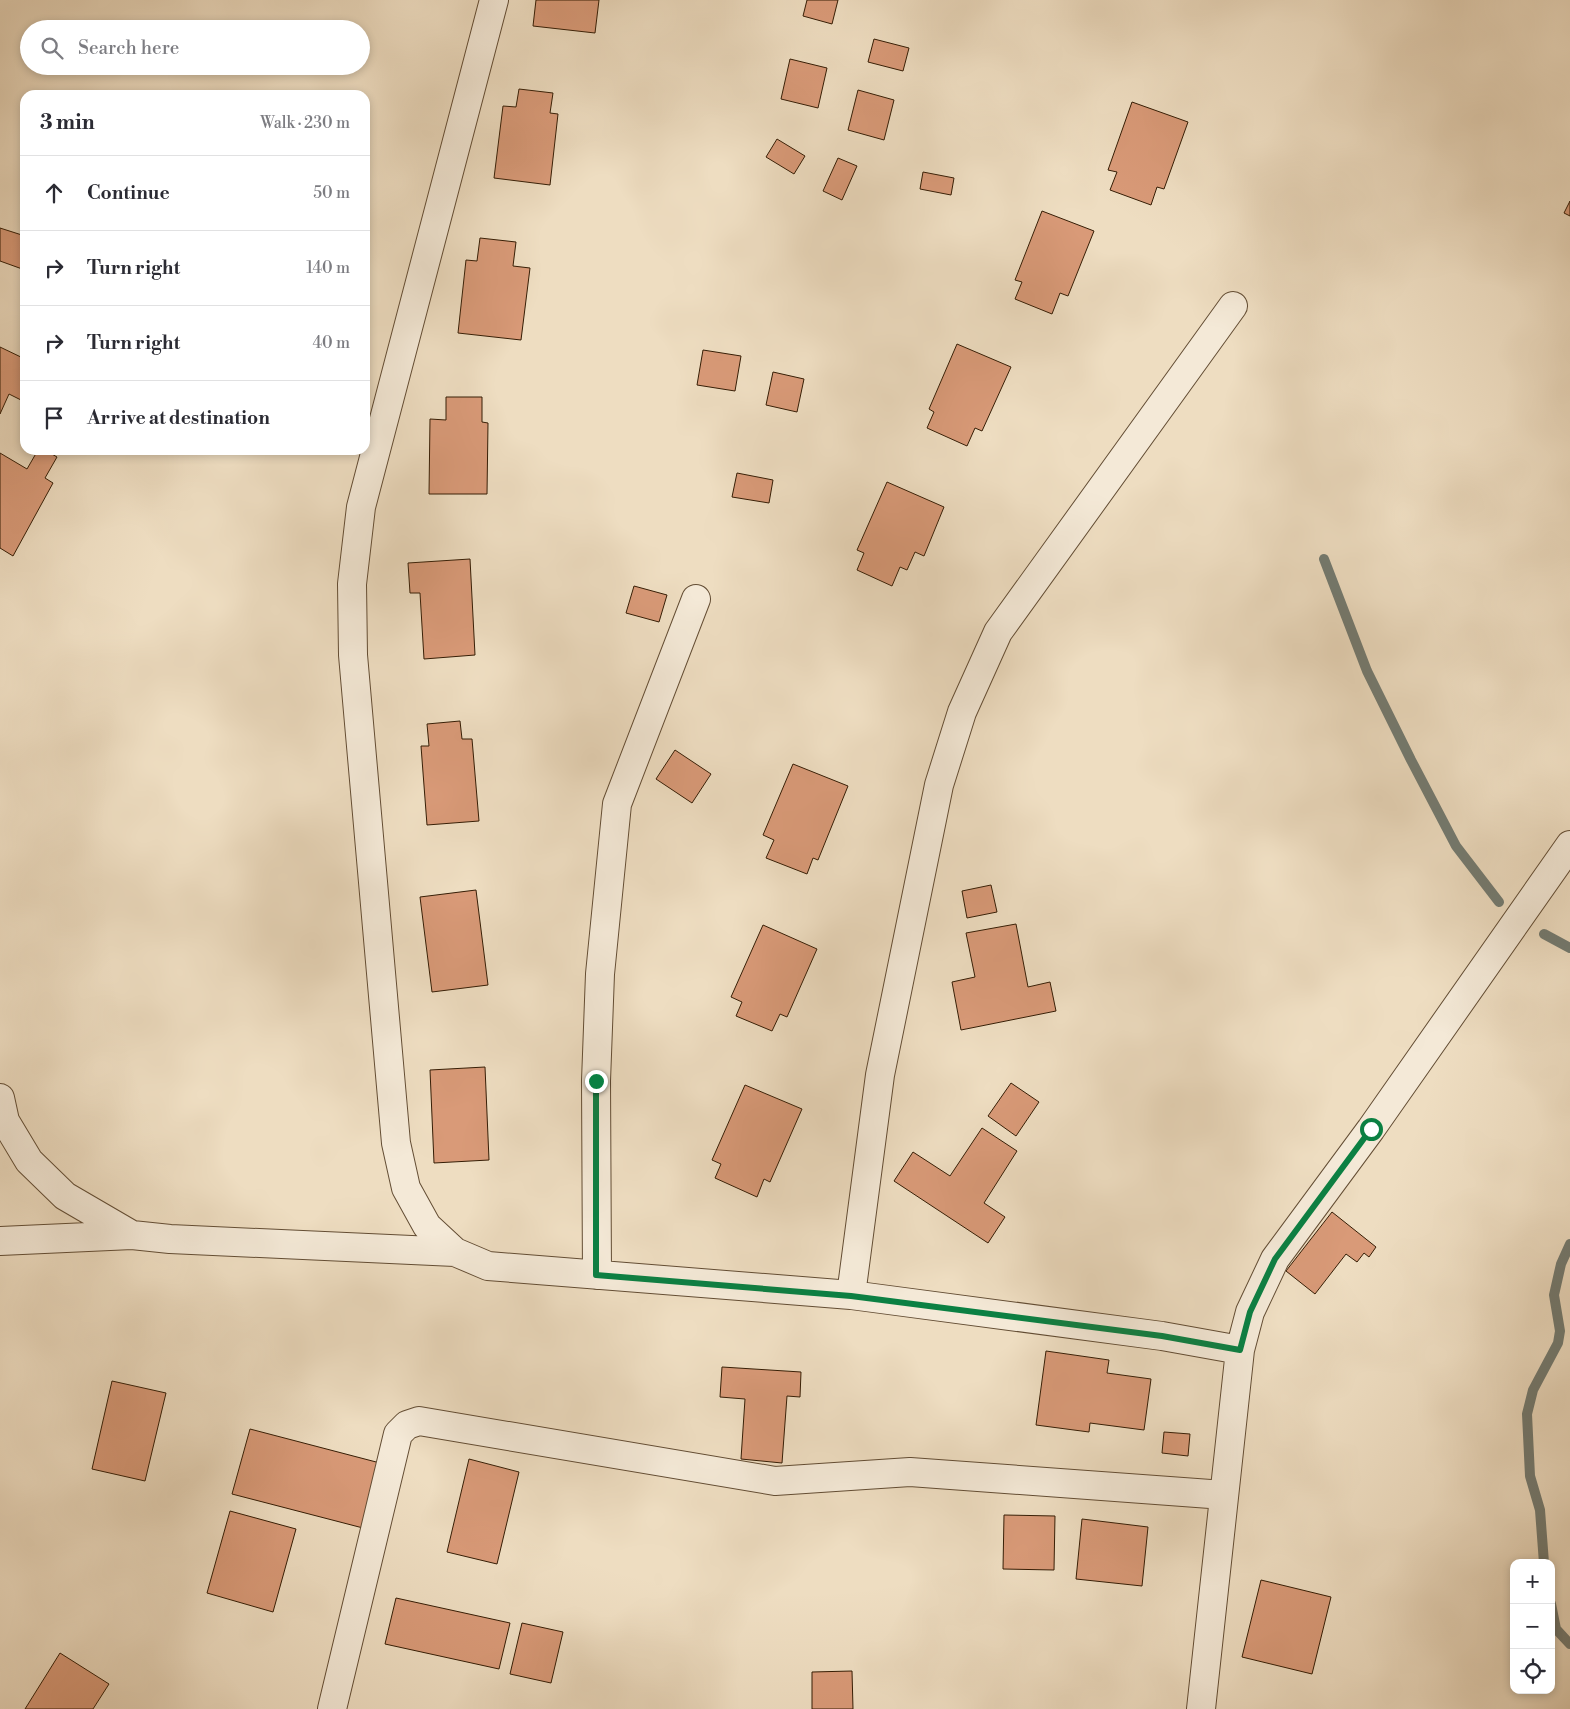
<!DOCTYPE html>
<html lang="en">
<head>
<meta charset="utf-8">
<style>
	:root { --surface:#fff; --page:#f2f2f3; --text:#2b2b33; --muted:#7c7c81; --line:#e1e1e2 }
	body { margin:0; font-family:"Libre Bodoni",serif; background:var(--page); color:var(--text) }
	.controls { position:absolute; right:15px; bottom:15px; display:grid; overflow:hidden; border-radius:10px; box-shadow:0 2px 8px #0003 }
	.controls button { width:45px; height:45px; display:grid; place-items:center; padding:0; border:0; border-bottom:1px solid var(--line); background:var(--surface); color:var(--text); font:25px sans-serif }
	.stop { position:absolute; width:15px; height:15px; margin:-11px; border:4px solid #0b8043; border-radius:50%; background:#fff }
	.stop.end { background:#0b8043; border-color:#fff; box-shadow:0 1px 5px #0008 }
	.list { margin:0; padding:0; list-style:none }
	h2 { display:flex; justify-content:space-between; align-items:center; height:65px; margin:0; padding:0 20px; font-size:21px }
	h2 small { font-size:16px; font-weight:400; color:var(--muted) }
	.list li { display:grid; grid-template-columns:32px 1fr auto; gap:15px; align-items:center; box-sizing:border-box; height:75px; padding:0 20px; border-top:1px solid var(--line) }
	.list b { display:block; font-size:19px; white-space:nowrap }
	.list em { font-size:16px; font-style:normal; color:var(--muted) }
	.icon { flex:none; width:28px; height:28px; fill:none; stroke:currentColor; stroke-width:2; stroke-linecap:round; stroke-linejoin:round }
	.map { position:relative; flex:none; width:1570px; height:1709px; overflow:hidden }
	.search { position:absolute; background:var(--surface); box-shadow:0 2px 8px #0003; left:20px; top:20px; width:350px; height:55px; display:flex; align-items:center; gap:12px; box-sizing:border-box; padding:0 18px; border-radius:28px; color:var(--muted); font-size:19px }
	.panel { position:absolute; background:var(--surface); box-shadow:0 2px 8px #0003; left:20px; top:90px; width:350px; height:365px; border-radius:15px }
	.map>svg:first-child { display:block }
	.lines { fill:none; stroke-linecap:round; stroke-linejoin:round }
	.stream { stroke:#737b72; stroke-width:10 }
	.building { fill:#d99a78; stroke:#351d05 }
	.minor-casing { stroke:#634d34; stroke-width:30 }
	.minor { stroke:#f4e9d7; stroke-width:28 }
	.route { stroke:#0b8043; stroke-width:6 }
</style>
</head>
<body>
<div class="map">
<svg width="1570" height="1709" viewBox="0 0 1570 1709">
	<rect width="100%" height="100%" fill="#eeddc1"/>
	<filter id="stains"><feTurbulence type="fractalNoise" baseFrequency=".004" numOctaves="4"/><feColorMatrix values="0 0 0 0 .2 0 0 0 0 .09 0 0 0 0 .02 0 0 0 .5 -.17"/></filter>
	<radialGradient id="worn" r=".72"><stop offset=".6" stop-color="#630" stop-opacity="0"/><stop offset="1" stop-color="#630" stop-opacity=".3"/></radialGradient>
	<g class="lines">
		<!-- stream -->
		<path class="stream" d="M 1324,559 L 1367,671 L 1411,760 L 1456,846 L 1499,902
			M 1544,934 L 1570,948
			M 1544,1563 L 1540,1510 L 1530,1476 L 1527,1414 L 1533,1390 L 1558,1343 L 1560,1331 L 1554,1295 L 1561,1264 L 1570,1244
			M 1551,1604 L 1556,1629 L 1570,1644"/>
	</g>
	<!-- building -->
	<path class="building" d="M 536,0 L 599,0 L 595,33 L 533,26 Z
		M 807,0 L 838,0 L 832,24 L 803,16 Z
		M 874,39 L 909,48 L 903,71 L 868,62 Z
		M 790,59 L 827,68 L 818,108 L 781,99 Z
		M 519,89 L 553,93 L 550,113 L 558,114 L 550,185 L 494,178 L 503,106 L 516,107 Z
		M 858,90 L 894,100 L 884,140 L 848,130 Z
		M 1132,102 L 1188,122 L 1164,189 L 1157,187 L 1151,205 L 1110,190 L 1117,172 L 1108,170 Z
		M 777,139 L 805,156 L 794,174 L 766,157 Z
		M 838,158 L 857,166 L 842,200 L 823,191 Z
		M 923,172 L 954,178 L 951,195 L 920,189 Z
		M 1570,201 L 1570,216 L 1564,213 Z
		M 1042,211 L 1094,231 L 1068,296 L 1060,293 L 1052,314 L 1015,299 L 1022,282 L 1015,280 Z
		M 0,228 L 25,236 L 25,270 L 0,261 Z
		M 480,238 L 516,242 L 513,266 L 530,268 L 521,340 L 458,333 L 466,260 L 477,261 Z
		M 957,344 L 1011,367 L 982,431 L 975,428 L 967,446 L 927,428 L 934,412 L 929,409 Z
		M 0,347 L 25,359 L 25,402 L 9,394 L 0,414 Z
		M 703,350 L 741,356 L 735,391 L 697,385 Z
		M 773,372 L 804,379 L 797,412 L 766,405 Z
		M 446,397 L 482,397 L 482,422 L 488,423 L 487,494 L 429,494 L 430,419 L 446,420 Z
		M 38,450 L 45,450 L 57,457 L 45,478 L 53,483 L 13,556 L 0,548 L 0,453 L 27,469 Z
		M 737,473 L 773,480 L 769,503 L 732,497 Z
		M 887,482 L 944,507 L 924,556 L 915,552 L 907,570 L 900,567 L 892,586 L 857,570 L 864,553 L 857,550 Z
		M 470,559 L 475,655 L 424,659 L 420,593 L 410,593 L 408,563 Z
		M 634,586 L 667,595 L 659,622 L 626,613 Z
		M 460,721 L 462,739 L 472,739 L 479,821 L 427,825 L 421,746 L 429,746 L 427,724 Z
		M 675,750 L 711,774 L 692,803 L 656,779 Z
		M 793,764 L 848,786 L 818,860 L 813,858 L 807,874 L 766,858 L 774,840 L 763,835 Z
		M 991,885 L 997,912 L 967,918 L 962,891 Z
		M 476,890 L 488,985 L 432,992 L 420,897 Z
		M 1016,924 L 1028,987 L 1050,982 L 1056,1011 L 961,1030 L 952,982 L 975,977 L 966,933 Z
		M 763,925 L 817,949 L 787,1017 L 780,1014 L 772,1031 L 736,1016 L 742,1002 L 731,997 Z
		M 485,1067 L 489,1160 L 434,1163 L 430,1070 Z
		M 1011,1083 L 1039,1102 L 1016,1136 L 988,1116 Z
		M 745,1085 L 802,1109 L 770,1182 L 764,1179 L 757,1197 L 715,1178 L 721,1164 L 712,1160 Z
		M 982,1128 L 1017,1151 L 984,1203 L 1005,1217 L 988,1243 L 894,1181 L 913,1152 L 950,1176 Z
		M 1332,1212 L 1376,1247 L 1369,1257 L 1364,1253 L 1357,1262 L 1346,1254 L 1315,1294 L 1286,1271 Z
		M 1046,1351 L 1109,1360 L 1107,1373 L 1151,1379 L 1144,1430 L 1090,1423 L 1089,1432 L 1036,1425 Z
		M 722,1367 L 801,1372 L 800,1397 L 787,1396 L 782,1463 L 741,1459 L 745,1399 L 720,1397 Z
		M 112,1381 L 166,1393 L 145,1481 L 92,1469 Z
		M 250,1429 L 380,1463 L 363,1528 L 232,1494 Z
		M 1164,1432 L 1190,1434 L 1188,1456 L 1162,1453 Z
		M 469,1459 L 519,1472 L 497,1564 L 447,1552 Z
		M 230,1511 L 296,1529 L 273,1612 L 207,1593 Z
		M 1004,1515 L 1055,1516 L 1054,1570 L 1003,1569 Z
		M 1082,1519 L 1148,1527 L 1142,1586 L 1076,1579 Z
		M 1261,1580 L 1331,1597 L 1312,1674 L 1242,1657 Z
		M 396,1598 L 510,1623 L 499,1669 L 385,1644 Z
		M 522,1623 L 563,1632 L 551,1683 L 510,1674 Z
		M 60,1653 L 109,1684 L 93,1709 L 25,1709 Z
		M 852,1671 L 853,1709 L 812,1709 L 812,1672 Z"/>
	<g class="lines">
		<!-- minor casing -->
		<g class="minor-casing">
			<path id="minor" d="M 494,0 L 361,507 L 352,584 L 353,655 L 396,1143 L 406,1188 L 427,1226 L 455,1252 L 488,1266 L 851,1295 L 1162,1336 L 1240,1350
				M 0,1098 L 5,1121 L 29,1161 L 65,1196 L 132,1235 L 170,1239 L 455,1252
				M 0,1241 L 132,1235
				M 597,1275 L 596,1081 L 600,974 L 617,804 L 696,599
				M 851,1295 L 880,1075 L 939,785 L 962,712 L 998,632 L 1233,306
				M 332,1709 L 398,1434 L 407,1425 L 419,1421 L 775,1481 L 910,1472 L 1224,1495
				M 1201,1709 L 1240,1350 L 1250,1312 L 1275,1259 L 1371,1129 L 1570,845"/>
		</g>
		<!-- minor -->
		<use href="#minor" class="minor"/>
	</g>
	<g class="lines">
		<!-- route -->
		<path class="route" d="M 596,1081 L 596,1275 L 851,1296 L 1162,1336 L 1240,1350 L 1250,1312 L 1275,1259 L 1371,1129"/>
	</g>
	<rect width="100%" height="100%" filter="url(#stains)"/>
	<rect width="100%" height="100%" fill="url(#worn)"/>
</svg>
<div class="controls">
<button>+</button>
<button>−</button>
<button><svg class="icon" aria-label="locate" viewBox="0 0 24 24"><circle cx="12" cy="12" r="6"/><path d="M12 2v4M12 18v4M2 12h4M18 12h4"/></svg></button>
</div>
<div class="stop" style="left:1371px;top:1129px"></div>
<div class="stop end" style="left:596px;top:1081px"></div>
<div class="search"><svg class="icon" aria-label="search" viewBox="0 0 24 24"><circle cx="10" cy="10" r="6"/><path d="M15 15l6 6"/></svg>Search here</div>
<section class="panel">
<h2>3 min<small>Walk · 230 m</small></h2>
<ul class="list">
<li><svg class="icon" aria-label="ahead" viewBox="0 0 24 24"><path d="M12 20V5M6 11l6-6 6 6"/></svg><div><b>Continue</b></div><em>50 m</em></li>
<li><svg class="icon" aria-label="right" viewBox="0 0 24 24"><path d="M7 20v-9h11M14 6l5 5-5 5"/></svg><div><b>Turn right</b></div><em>140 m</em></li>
<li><svg class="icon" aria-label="right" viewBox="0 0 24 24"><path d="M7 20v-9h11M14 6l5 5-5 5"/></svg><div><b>Turn right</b></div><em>40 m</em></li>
<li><svg class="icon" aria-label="arrive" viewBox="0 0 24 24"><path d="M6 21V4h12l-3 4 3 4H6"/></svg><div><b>Arrive at destination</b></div></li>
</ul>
</section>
</div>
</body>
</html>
